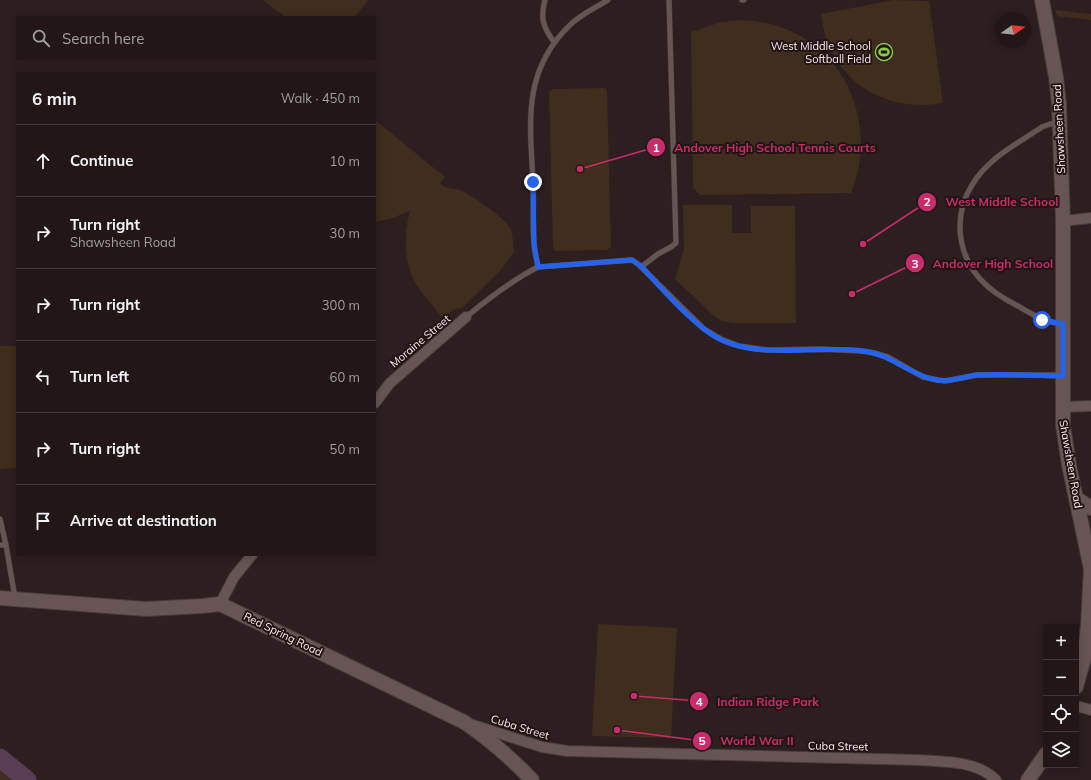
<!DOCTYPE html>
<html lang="en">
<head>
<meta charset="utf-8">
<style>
	:root { --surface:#221617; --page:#2a1f20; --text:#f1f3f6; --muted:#a29fa1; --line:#3f3536 }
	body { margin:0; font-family:Mulish,sans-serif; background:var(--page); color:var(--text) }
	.controls { position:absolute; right:12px; bottom:12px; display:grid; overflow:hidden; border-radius:0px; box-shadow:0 2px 10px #0003 }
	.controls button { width:36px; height:36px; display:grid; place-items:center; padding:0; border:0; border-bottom:1px solid var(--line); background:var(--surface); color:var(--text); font:20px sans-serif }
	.compass { position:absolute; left:995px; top:12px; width:36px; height:36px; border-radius:50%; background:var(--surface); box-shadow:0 2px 10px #0003; rotate:75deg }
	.stop { position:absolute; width:12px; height:12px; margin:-9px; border:3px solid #2563eb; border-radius:50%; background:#fff }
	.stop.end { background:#2563eb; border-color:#fff; box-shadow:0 1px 4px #0008 }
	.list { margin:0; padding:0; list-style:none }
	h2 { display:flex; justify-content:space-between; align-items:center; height:52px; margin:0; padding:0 16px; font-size:17px }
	h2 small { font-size:13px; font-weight:400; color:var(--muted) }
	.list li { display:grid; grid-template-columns:26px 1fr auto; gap:12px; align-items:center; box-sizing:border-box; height:72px; padding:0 16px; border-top:1px solid var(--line) }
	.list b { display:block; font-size:15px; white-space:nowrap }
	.list p { margin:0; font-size:13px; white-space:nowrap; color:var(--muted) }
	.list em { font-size:13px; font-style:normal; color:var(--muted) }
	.icon { flex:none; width:22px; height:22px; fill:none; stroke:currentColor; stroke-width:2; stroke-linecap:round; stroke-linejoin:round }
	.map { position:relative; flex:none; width:1091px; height:780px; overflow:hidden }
	.search { position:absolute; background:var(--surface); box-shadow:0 2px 10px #0003; left:16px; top:16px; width:360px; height:44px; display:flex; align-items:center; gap:10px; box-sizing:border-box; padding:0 14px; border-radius:0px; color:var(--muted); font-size:15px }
	.panel { position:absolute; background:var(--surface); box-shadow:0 2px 10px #0003; left:16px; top:72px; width:360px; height:484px; border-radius:0px }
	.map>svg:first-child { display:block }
	.green { fill:#3f2d1d }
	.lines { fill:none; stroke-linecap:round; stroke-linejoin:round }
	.river { stroke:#593d55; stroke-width:19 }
	.service-casing { stroke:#473a3b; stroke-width:6 }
	.minor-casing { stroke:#473a3b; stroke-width:12 }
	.secondary-casing { stroke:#473a3b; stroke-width:16 }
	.service { stroke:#675555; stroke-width:5 }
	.minor { stroke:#675555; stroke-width:10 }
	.secondary { stroke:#675555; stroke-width:14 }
	.route { stroke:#2563eb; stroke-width:5 }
	.labels { text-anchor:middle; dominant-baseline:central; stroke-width:4; stroke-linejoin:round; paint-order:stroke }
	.poi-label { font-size:11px; fill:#f7ecec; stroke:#231515; text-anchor:end }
	.street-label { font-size:11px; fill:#f7ecec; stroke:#231515 }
	.leader { fill:none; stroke:#c72d6a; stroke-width:1.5 }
	.callout-dot { fill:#c72d6a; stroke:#231515; stroke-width:1.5 }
	.mark-label { font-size:12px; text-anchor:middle; font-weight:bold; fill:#fff }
	.callout-label { font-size:12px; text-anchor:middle; font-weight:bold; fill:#c72d6a; stroke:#231515; stroke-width:4; stroke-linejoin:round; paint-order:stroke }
</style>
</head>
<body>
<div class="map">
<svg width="1091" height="780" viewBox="0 0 1091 780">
	<rect width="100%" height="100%" fill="#2d1e1f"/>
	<!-- green -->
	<path class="green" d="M 263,0 L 368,0 L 355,17 L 285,17 Z
		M 893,0 L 929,1 L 943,103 C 881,114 828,77 821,14 Z
		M 1055,10 L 1091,14 L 1091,20 L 1057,16 Z
		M 741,20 C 753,21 765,22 777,26 C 848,47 878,127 851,193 L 700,195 L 693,188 L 691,32 L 721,22 Z
		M 605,88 L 607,91 L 611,246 L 608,250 L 555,251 L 553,248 L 549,92 L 552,89 Z
		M 375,120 L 445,177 L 440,184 C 447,190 452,187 460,190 C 470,194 505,218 510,228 C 513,232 513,246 514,252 L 500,271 L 462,308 L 455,309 L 446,315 L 441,317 C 435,308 428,300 421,292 C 404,268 402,239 410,211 L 390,219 L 375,222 Z
		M 683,205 L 732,205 L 732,233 L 751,233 L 751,206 L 795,206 L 796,323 L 732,323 L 722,321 L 713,315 L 675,279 L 684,249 Z
		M 0,346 L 17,346 L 17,468 L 0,469 Z
		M 598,624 L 677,628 L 671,738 L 592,736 Z
		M 0,761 L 15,780 L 0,780 Z"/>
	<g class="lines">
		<!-- river -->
		<path class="river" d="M 0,758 L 27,780"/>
		<!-- service casing -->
		<g class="service-casing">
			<path id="service" d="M 545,0 C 540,18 543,27 554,42
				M 608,0 C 595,8 581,14 570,25 C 522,71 530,122 533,182 C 534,202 532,222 534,243 C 534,251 537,259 538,267 L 632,260 L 638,264 L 704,329 L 721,339 L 739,346 L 767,350 L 820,349 L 862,351 L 874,353 L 888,357 L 923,377 L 938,380 L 945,381 L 977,375 L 1062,375
				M 742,0 L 744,0
				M 1058,123 L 1050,124 L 1042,127 C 1017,144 988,158 972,185 C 953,215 957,254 981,280 C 991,291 1004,299 1018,306 C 1035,316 1042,321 1062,324
				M 641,267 L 658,254 L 671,247 L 676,243 L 669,0
				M 466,317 C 489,298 512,280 538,267
				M 0,519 L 6,545 L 15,598
				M 0,545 L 6,545"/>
		</g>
		<!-- minor casing -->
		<g class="minor-casing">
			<path id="minor" d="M 1063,221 L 1091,218
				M 375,403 L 390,383 L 466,317
				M 1063,407 L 1091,406
				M 220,604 L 234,577 L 252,555
				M 1076,706 L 1091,710
				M 473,725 L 542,747 L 567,751 L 918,760 C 944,762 976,760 996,780"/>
		</g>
		<!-- secondary casing -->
		<g class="secondary-casing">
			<path id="secondary" d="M 1042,0 L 1056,77 L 1059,104 L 1063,221 L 1063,425 L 1069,465 L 1091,569 L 1088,626 L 1084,658 L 1076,687
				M 1077,499 L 1091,508
				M 0,598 L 146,609 L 202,606 L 220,604 L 464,722 C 489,739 511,758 532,780
				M 1028,780 L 1046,754"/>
		</g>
		<!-- service -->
		<use href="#service" class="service"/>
		<!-- minor -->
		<use href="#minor" class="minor"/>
		<!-- secondary -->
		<use href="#secondary" class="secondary"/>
	</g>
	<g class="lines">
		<!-- route -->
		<path class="route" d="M 533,182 L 534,244 L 538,267 L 632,260 L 642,267 C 661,288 682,312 704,329 C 721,343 745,349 766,350 C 799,352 831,347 863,351 C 891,354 909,375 936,380 C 950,383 964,376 978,375 C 1006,373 1035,376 1063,376 L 1063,324 L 1042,320"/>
	</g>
	<!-- icons -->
	<defs>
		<g id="stadium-ring" transform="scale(0.9)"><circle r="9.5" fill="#231515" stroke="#89ce48" stroke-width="1.5"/><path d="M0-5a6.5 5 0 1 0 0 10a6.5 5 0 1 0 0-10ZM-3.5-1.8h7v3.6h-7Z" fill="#89ce48"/></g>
	</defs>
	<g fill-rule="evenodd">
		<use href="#stadium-ring" x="884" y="52"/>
	</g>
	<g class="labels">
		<!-- poi labels -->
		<g class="poi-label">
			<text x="871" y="46">West Middle School<tspan x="871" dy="13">Softball Field</tspan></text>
		</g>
		<!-- street labels -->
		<g class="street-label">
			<text transform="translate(1059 129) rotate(-93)">Shawsheen Road</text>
			<text transform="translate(420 341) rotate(-40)">Moraine Street</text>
			<text transform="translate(1071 464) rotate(80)">Shawsheen Road</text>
			<text transform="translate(283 634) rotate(26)">Red Spring Road</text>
			<text transform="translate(520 727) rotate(17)">Cuba Street</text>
			<text transform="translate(838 746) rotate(1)">Cuba Street</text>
		</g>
	</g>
	<!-- callouts -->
	<path class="leader" d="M580 169L656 147M863 244L927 202M852 294L915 263M634 696L699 701M617 730L702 741"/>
	<g class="callout-dot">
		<circle cx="580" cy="169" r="4"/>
		<circle cx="863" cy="244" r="4"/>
		<circle cx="852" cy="294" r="4"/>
		<circle cx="634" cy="696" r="4"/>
		<circle cx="617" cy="730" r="4"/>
		<circle cx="656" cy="147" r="10"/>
		<circle cx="927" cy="202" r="10"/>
		<circle cx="915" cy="263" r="10"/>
		<circle cx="699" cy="701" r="10"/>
		<circle cx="702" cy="741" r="10"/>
	</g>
	<g class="mark-label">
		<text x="656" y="152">1</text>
		<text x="927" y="206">2</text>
		<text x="915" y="268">3</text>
		<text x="699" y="706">4</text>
		<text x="702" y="745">5</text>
	</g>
	<g class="callout-label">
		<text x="775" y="152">Andover High School Tennis Courts</text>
		<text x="1002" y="206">West Middle School</text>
		<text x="993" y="268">Andover High School</text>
		<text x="768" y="706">Indian Ridge Park</text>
		<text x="757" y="745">World War II</text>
	</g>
</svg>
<div class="controls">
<button>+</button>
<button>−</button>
<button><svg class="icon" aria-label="locate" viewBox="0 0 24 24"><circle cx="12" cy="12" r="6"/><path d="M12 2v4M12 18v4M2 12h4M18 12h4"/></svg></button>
<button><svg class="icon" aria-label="layers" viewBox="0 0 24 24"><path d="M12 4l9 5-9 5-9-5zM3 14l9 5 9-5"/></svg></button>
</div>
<svg class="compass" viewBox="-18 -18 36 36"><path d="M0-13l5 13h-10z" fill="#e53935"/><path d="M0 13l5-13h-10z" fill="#a29fa1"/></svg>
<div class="stop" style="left:1042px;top:320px"></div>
<div class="stop end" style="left:533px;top:182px"></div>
<div class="search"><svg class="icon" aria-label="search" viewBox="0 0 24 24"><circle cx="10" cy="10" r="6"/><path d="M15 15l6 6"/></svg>Search here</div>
<section class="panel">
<h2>6 min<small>Walk · 450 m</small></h2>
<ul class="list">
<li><svg class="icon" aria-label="ahead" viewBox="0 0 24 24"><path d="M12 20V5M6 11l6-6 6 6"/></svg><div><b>Continue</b></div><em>10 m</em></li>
<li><svg class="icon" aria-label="right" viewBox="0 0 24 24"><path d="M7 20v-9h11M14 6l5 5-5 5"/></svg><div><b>Turn right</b><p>Shawsheen Road</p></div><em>30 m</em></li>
<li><svg class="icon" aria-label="right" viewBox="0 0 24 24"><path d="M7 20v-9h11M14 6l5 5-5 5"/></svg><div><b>Turn right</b></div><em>300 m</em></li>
<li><svg class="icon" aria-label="left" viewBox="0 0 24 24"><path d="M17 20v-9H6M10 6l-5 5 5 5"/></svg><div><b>Turn left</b></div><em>60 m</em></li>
<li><svg class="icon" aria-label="right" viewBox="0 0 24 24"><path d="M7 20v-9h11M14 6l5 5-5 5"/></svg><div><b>Turn right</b></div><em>50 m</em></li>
<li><svg class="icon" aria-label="arrive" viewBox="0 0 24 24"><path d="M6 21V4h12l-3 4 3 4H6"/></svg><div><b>Arrive at destination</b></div></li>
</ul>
</section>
</div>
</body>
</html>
